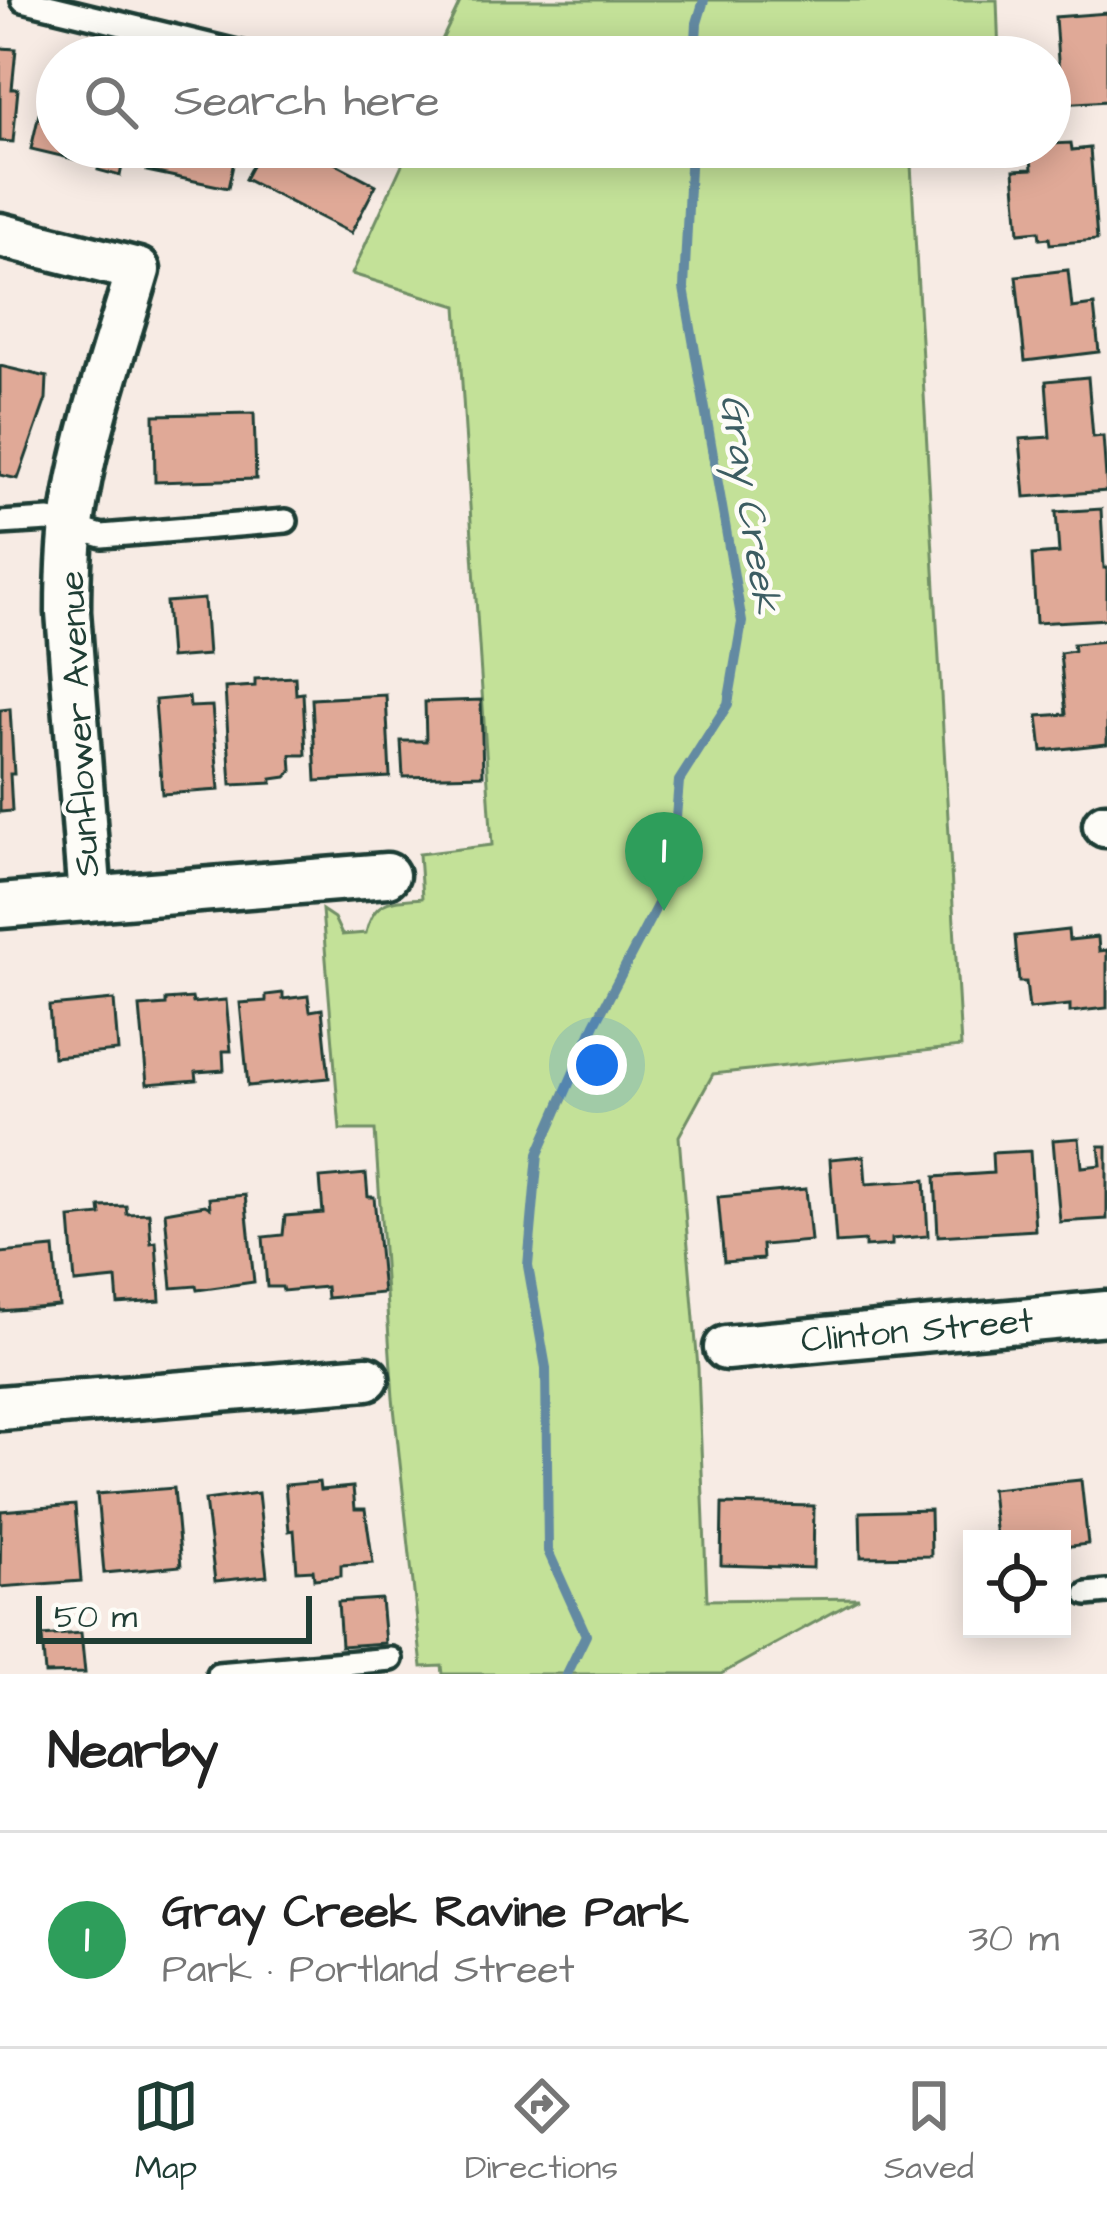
<!DOCTYPE html>
<html lang="en">
<head>
<meta charset="utf-8">
<style>
	:root { --surface:#fff; --page:#f2f2f2; --text:#222; --muted:#767676; --line:#e0e0e0; --accent:#1f3d34 }
	body { margin:0; font-family:"Architects Daughter",sans-serif; background:var(--page); color:var(--text) }
	.controls { position:absolute; right:36px; bottom:36px; display:grid; overflow:hidden; border-radius:0px; box-shadow:0 6px 30px #0003 }
	.controls button { width:108px; height:108px; display:grid; place-items:center; padding:0; border:0; border-bottom:3px solid var(--line); background:var(--surface); color:var(--text); font:60px sans-serif }
	.scale { position:absolute; left:36px; bottom:30px; width:276px; box-sizing:border-box; padding-left:12px; border:6px solid #1f3d34; border-top:0; font-size:33px; line-height:42px; white-space:nowrap; color:#1f3d34; -webkit-text-stroke:9px #fdfcf7; paint-order:stroke }
	.you { position:absolute; left:597px; top:1065px; width:42px; height:42px; margin:-30px; border:9px solid #fff; border-radius:50%; background:#1a73e8; box-shadow:0 0 0 18px #1a73e833 }
	.badge { display:grid; place-items:center; width:78px; height:78px; border-radius:50%; background:var(--accent); color:#fff; font-size:39px; font-weight:700 }
	.pin { position:absolute; translate:-50% -99px; filter:drop-shadow(0 3px 6px #0008) }
	.pin::after { content:''; position:absolute; top:63px; width:42px; height:36px; background:inherit; clip-path:polygon(0 0,100% 0,50% 100%) }
	.list { margin:0; padding:0; list-style:none }
	h2 { display:flex; justify-content:space-between; align-items:center; height:156px; margin:0; padding:0 48px; font-size:51px }
	h2 small { font-size:39px; font-weight:400; color:var(--muted) }
	.list li { display:grid; grid-template-columns:78px 1fr auto; gap:36px; align-items:center; box-sizing:border-box; height:216px; padding:0 48px; border-top:3px solid var(--line) }
	.list b { display:block; font-size:45px; white-space:nowrap }
	.list p { margin:0; font-size:39px; white-space:nowrap; color:var(--muted) }
	.list em { font-size:39px; font-style:normal; color:var(--muted) }
	.icon { flex:none; width:66px; height:66px; fill:none; stroke:currentColor; stroke-width:2; stroke-linecap:round; stroke-linejoin:round }
	.map { position:relative; flex:none; width:1107px; height:1674px; overflow:hidden }
	.search { position:absolute; background:var(--surface); box-shadow:0 6px 30px #0003; left:36px; right:36px; top:36px; height:132px; display:flex; align-items:center; gap:30px; box-sizing:border-box; padding:0 42px; border-radius:66px; color:var(--muted); font-size:45px }
	.sheet { height:372px; background:var(--surface) }
	nav { display:flex; justify-content:space-around; align-items:center; box-sizing:border-box; height:168px; border-top:3px solid var(--line); background:var(--surface); font-size:33px; color:var(--muted) }
	nav a { display:grid; justify-items:center; gap:6px }
	nav .on { color:var(--accent) }
	.map>svg:first-child { display:block }
	.green { fill:#c3e198; stroke:#718f66; stroke-width:3 }
	.lines { fill:none; stroke-linecap:round; stroke-linejoin:round }
	.stream { stroke:#648aa2; stroke-width:10 }
	.building { fill:#e0a997; stroke:#1f3d34; stroke-width:3 }
	.lane-casing { stroke:#1f3d34; stroke-width:30 }
	.street-casing { stroke:#1f3d34; stroke-width:51 }
	.lane { stroke:#fdfcf7; stroke-width:21 }
	.street { stroke:#fdfcf7; stroke-width:42 }
	.labels { text-anchor:middle; dominant-baseline:central; stroke-width:9; stroke-linejoin:round; paint-order:stroke }
	.street-label { font-size:36px; fill:#1f3d34; stroke:#fdfcf7 }
	.water-label { font-size:39px; font-style:italic; fill:#3c5d62; stroke:#fdfcf7 }
</style>
</head>
<body>
<div class="map">
<svg width="1107" height="1674" viewBox="0 0 1107 1674">
	<rect width="100%" height="100%" fill="#f7ebe4"/>
	<filter id="ink" filterUnits="userSpaceOnUse"><feTurbulence type="fractalNoise" baseFrequency=".00833" numOctaves="2"/><feDisplacementMap in="SourceGraphic" scale="24" xChannelSelector="R" yChannelSelector="G"/><feConvolveMatrix kernelMatrix="1 2 1 2 8 2 1 2 1" color-interpolation-filters="sRGB"/></filter>
	<g filter="url(#ink)">
		<!-- green -->
		<path class="green" d="M 461,0 L 997,0 L 999,57 L 440,57 L 439,46 Z
			M 410,147 L 910,147 L 961,1047 L 713,1074 L 679,1136 L 698,1368 L 707,1600 L 859,1598 L 721,1674 L 443,1674 L 442,1666 L 422,1667 L 393,1398 L 375,1130 L 340,1130 L 322,910 L 334,918 L 342,935 L 366,933 C 374,898 391,901 422,898 L 419,854 L 492,845 L 457,306 L 352,274 Z"/>
		<g class="lines">
			<!-- stream -->
			<path class="stream" d="M 695,57 L 697,23 L 704,0
				M 567,1674 L 586,1635 L 548,1551 L 546,1368 L 528,1266 L 538,1154 L 595,1024 L 671,879 L 679,781 L 728,704 L 742,622 L 684,288 L 691,147"/>
		</g>
		<!-- building -->
		<path class="building" d="M 1107,13 L 1107,101 L 1061,104 L 1055,17 Z
			M 0,48 L 16,49 L 12,89 L 18,89 L 13,142 L 0,141 Z
			M 47,79 L 57,81 L 57,147 L 126,147 L 120,176 L 98,170 L 99,165 L 31,149 Z
			M 1052,138 L 1052,144 L 1071,143 L 1072,150 L 1090,148 L 1097,240 L 1050,244 L 1049,238 L 1040,239 L 1039,231 L 1019,233 L 1014,170 L 1032,169 L 1030,147 L 1050,147 Z
			M 152,147 L 237,147 L 228,188 L 147,171 Z
			M 262,147 L 304,147 L 376,185 L 351,233 L 245,179 Z
			M 1068,270 L 1072,308 L 1094,305 L 1099,352 L 1025,361 L 1016,276 Z
			M 0,366 L 47,377 L 46,399 L 18,479 L 0,475 Z
			M 1088,377 L 1093,437 L 1103,436 L 1107,491 L 1025,497 L 1020,439 L 1050,437 L 1046,381 Z
			M 254,413 L 256,479 L 155,482 L 154,415 Z
			M 1101,509 L 1104,568 L 1107,568 L 1107,619 L 1036,623 L 1032,555 L 1059,553 L 1056,512 Z
			M 204,599 L 208,655 L 170,658 L 166,602 Z
			M 1107,641 L 1107,744 L 1042,751 L 1038,716 L 1066,714 L 1060,653 L 1074,651 L 1073,644 Z
			M 295,677 L 296,694 L 303,693 L 306,755 L 291,755 L 292,771 L 286,777 L 272,779 L 272,783 L 231,785 L 225,688 L 255,686 L 255,679 Z
			M 386,695 L 390,777 L 316,781 L 312,699 Z
			M 189,697 L 190,707 L 212,706 L 219,790 L 162,794 L 155,700 Z
			M 481,700 L 483,775 L 403,777 L 401,741 L 426,741 L 425,702 Z
			M 10,709 L 14,774 L 10,774 L 12,811 L 0,812 L 0,710 Z
			M 1068,930 L 1069,940 L 1098,937 L 1099,951 L 1107,950 L 1107,1008 L 1070,1012 L 1070,1005 L 1029,1009 L 1026,982 L 1019,982 L 1015,936 Z
			M 283,993 L 283,999 L 308,996 L 310,1011 L 322,1009 L 329,1078 L 248,1086 L 240,1003 L 266,1001 L 266,995 Z
			M 192,998 L 193,1003 L 226,1000 L 231,1051 L 223,1051 L 224,1070 L 196,1072 L 197,1080 L 147,1084 L 140,1007 L 166,1005 L 166,1000 Z
			M 114,1000 L 118,1051 L 53,1057 L 49,1006 Z
			M 1079,1138 L 1082,1167 L 1101,1165 L 1099,1146 L 1107,1146 L 1107,1219 L 1060,1222 L 1053,1140 Z
			M 1030,1151 L 1035,1230 L 938,1236 L 935,1177 L 993,1173 L 992,1153 Z
			M 864,1156 L 866,1184 L 925,1180 L 928,1236 L 892,1239 L 892,1245 L 865,1247 L 865,1241 L 836,1243 L 830,1159 Z
			M 366,1174 L 368,1197 L 374,1197 L 383,1293 L 327,1298 L 326,1287 L 283,1291 L 282,1287 L 267,1287 L 263,1237 L 283,1235 L 285,1216 L 323,1213 L 320,1178 Z
			M 806,1189 L 811,1241 L 762,1245 L 763,1259 L 724,1262 L 718,1197 Z
			M 245,1195 L 254,1282 L 197,1290 L 196,1286 L 172,1288 L 165,1212 L 205,1205 L 210,1208 L 209,1198 Z
			M 126,1206 L 127,1214 L 149,1213 L 151,1243 L 156,1242 L 160,1301 L 118,1304 L 116,1279 L 75,1283 L 70,1218 L 101,1215 L 100,1207 Z
			M 54,1248 L 59,1306 L 0,1311 L 0,1253 Z
			M 1081,1480 L 1088,1544 L 1062,1547 L 1062,1539 L 996,1539 L 991,1489 Z
			M 319,1482 L 320,1490 L 353,1487 L 355,1509 L 365,1509 L 373,1563 L 341,1565 L 341,1576 L 314,1579 L 313,1570 L 297,1571 L 294,1530 L 289,1531 L 285,1485 Z
			M 174,1488 L 181,1566 L 104,1573 L 97,1494 Z
			M 258,1493 L 267,1576 L 215,1581 L 205,1500 Z
			M 722,1504 L 814,1506 L 813,1568 L 721,1565 Z
			M 75,1505 L 81,1581 L 0,1587 L 1,1511 Z
			M 930,1510 L 931,1556 L 861,1557 L 860,1512 Z
			M 381,1599 L 385,1643 L 341,1646 L 338,1602 Z
			M 81,1633 L 85,1673 L 45,1674 L 42,1636 Z"/>
		<g class="lines">
			<!-- lane casing -->
			<g class="lane-casing">
				<path id="lane" d="M 23,0 L 258,57
					M 0,523 L 49,520 L 102,536 L 286,521
					M 1087,1594 L 1107,1592
					M 218,1674 L 391,1659"/>
			</g>
			<!-- street casing -->
			<g class="street-casing">
				<path id="street" d="M 0,235 L 138,270 C 116,346 89,421 76,498 C 69,536 68,574 68,612 L 90,899
					M 1105,825 L 1107,825
					M 0,906 L 387,875
					M 726,1348 L 1107,1313
					M 0,1408 L 367,1378"/>
			</g>
			<!-- lane -->
			<use href="#lane" class="lane"/>
			<!-- street -->
			<use href="#street" class="street"/>
		</g>
	</g>
	<g class="labels">
		<!-- street labels -->
		<g class="street-label">
			<text transform="translate(80 724) rotate(-93)">Sunflower Avenue</text>
			<text transform="translate(917 1331) rotate(-5)">Clinton Street</text>
		</g>
		<!-- water labels -->
		<g class="water-label">
			<text transform="translate(749 504) rotate(81)">Gray Creek</text>
		</g>
	</g>
</svg>
<div class="controls">
<button><svg class="icon" aria-label="locate" viewBox="0 0 24 24"><circle cx="12" cy="12" r="6"/><path d="M12 2v4M12 18v4M2 12h4M18 12h4"/></svg></button>
</div>
<div class="scale">50 m</div>
<div class="you"></div>
<div class="pin badge" style="left:664px;top:911px;background:#2e9e5b">1</div>
<div class="search"><svg class="icon" aria-label="search" viewBox="0 0 24 24"><circle cx="10" cy="10" r="6"/><path d="M15 15l6 6"/></svg>Search here</div>
</div>
<section class="sheet">
<h2>Nearby<small></small></h2>
<ul class="list">
<li><span class="badge" style="background:#2e9e5b">1</span><div><b>Gray Creek Ravine Park</b><p>Park · Portland Street</p></div><em>30 m</em></li>
</ul>
</section>
<nav>
<a class="on"><svg class="icon" aria-label="map" viewBox="0 0 24 24"><path d="M3 6l6-2 6 2 6-2v14l-6 2-6-2-6 2zM9 4v14M15 6v14"/></svg>Map</a>
<a><svg class="icon" aria-label="directions" viewBox="0 0 24 24"><path d="M12 3l9 9-9 9-9-9zM9 14v-3h6M13 9l2 2-2 2"/></svg>Directions</a>
<a><svg class="icon" aria-label="saved" viewBox="0 0 24 24"><path d="M7 4h10v16l-5-4-5 4z"/></svg>Saved</a>
</nav>
</body>
</html>
